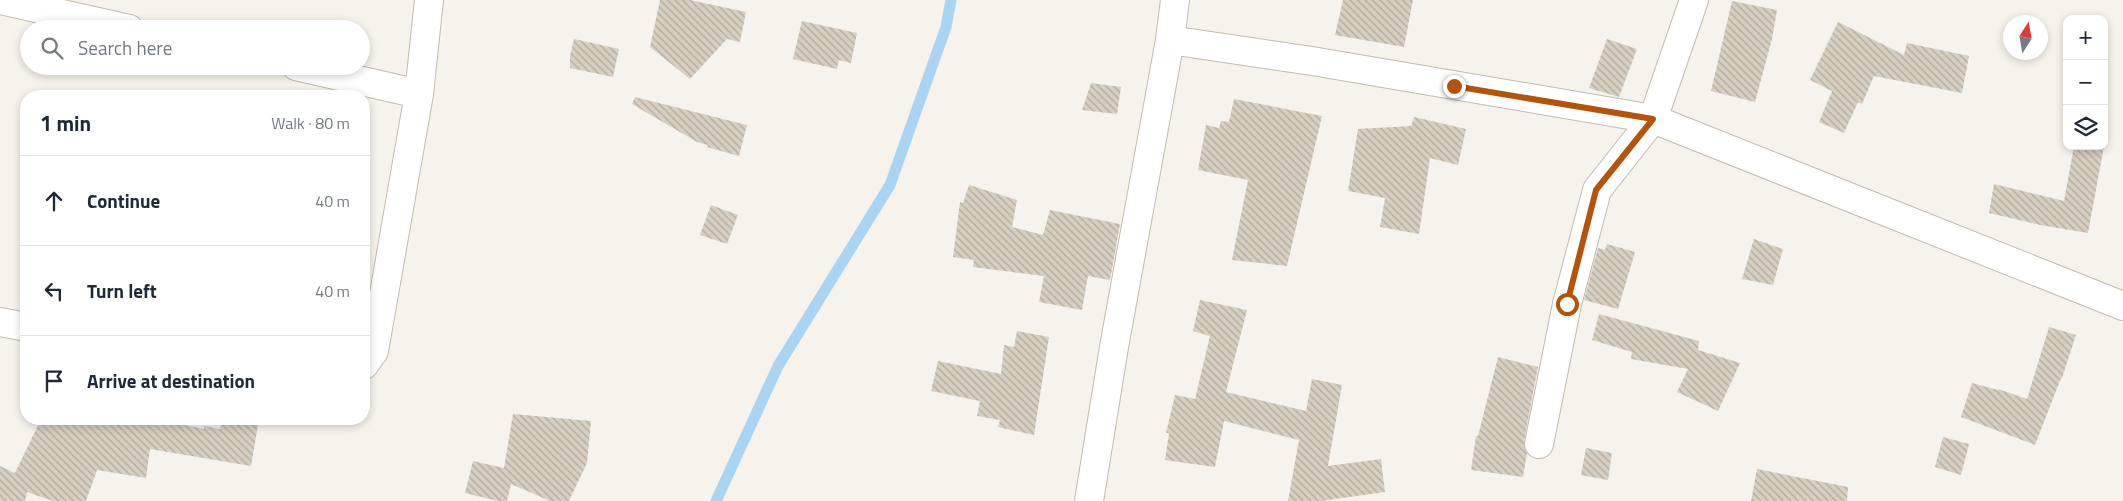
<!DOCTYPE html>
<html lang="en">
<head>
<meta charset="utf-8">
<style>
	:root { --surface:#fff; --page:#f2f2f3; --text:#1f2937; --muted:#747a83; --line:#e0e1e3 }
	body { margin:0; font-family:"Titillium Web",sans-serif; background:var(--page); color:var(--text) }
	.controls { position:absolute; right:15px; top:15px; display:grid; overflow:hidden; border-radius:10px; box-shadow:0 2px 8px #0003 }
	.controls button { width:45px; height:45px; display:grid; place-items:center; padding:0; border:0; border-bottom:1px solid var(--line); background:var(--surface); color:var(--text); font:25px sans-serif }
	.compass { position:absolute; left:2003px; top:15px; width:45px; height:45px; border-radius:50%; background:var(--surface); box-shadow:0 2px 8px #0003; rotate:11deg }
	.stop { position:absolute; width:15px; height:15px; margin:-11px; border:4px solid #b45309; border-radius:50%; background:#fff }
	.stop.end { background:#b45309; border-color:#fff; box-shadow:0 1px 5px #0008 }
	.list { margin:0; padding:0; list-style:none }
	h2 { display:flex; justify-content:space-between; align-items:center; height:65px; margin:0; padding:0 20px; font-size:21px }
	h2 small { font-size:16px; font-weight:400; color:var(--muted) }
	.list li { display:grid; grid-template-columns:32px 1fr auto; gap:15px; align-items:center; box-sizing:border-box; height:90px; padding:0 20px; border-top:1px solid var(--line) }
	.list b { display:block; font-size:19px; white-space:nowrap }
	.list em { font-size:16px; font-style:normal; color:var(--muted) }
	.icon { flex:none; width:28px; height:28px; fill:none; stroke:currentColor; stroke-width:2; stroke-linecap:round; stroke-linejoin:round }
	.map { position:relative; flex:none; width:2123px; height:501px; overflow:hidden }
	.search { position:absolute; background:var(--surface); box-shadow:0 2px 8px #0003; left:20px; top:20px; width:350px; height:55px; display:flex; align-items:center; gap:12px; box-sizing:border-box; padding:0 18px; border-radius:28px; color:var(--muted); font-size:19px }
	.panel { position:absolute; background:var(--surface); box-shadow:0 2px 8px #0003; left:20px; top:90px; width:350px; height:335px; border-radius:20px }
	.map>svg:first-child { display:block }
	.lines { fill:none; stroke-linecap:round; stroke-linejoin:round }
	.stream { stroke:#a9d4f2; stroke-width:11 }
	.building { fill:url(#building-back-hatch) }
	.street-casing { stroke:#c2bbae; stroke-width:30 }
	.street { stroke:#fff; stroke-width:28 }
	.route { stroke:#b45309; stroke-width:6 }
</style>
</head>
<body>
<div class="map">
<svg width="2123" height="501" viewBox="0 0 2123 501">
	<defs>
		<pattern id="building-back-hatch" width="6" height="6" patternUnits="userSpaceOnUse" patternTransform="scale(1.25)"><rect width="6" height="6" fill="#d8cfc1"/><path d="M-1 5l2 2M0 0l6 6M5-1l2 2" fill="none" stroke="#b1aa9e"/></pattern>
	</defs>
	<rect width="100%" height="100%" fill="#f6f3ec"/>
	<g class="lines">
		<!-- stream -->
		<path class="stream" d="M 716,501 L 778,366 L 890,185 L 946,27 L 951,0"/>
	</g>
	<!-- building -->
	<path class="building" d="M 660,0 L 690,0 L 746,12 L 740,42 L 727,39 L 690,79 L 650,47 Z
		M 1343,0 L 1413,0 L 1404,47 L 1335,35 Z
		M 1732,1 L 1777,10 L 1772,39 L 1755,102 L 1711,91 Z
		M 802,21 L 857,33 L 851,63 L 839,60 L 837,69 L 793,59 Z
		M 1838,22 L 1904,55 L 1907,43 L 1969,56 L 1962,93 L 1874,76 L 1862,104 L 1858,102 L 1844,133 L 1819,122 L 1832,91 L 1810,80 Z
		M 574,39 L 619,49 L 613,77 L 570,68 L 570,56 Z
		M 1607,39 L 1637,49 L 1619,97 L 1589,88 Z
		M 1091,83 L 1121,87 L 1117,114 L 1082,110 Z
		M 635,97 L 747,125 L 739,156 L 707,147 L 708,145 L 697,142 L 632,104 Z
		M 1234,99 L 1322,116 L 1287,266 L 1232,260 L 1248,180 L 1198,170 L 1206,125 L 1219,128 L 1221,121 L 1229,122 Z
		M 1414,117 L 1466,129 L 1458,165 L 1430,158 L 1419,234 L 1380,227 L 1385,198 L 1348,191 L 1358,129 L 1411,126 Z
		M 2074,146 L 2104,146 L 2088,233 L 2040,225 L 1989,213 L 1994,184 L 2064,201 Z
		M 969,185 L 1017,200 L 1012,227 L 1043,235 L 1050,210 L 1120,224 L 1110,280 L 1088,276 L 1082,310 L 1039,302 L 1044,276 L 973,267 L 974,260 L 953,257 L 960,202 L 963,203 Z
		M 711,205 L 738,215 L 727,244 L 700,235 Z
		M 1754,239 L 1783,249 L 1773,285 L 1742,279 Z
		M 1607,244 L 1635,252 L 1618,309 L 1584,300 L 1598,248 L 1605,250 Z
		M 1200,300 L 1247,310 L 1226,392 L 1306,411 L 1312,379 L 1342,385 L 1328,466 L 1381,459 L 1385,492 L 1321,501 L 1288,501 L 1299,440 L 1224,421 L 1215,467 L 1165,460 L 1169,433 L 1166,433 L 1175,395 L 1195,399 L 1210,336 L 1193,331 Z
		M 1599,314 L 1699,341 L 1698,350 L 1740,363 L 1718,411 L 1677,392 L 1688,369 L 1631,359 L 1632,352 L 1592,340 Z
		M 2049,327 L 2076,335 L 2062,378 L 2061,378 L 2035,445 L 1961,417 L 1972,383 L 1998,390 L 1998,389 L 2027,399 Z
		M 1017,331 L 1049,337 L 1034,435 L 998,427 L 1000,420 L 977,416 L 980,401 L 931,391 L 938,361 L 1001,374 L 1004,345 L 1014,347 Z
		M 1498,357 L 1538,367 L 1524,441 L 1527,453 L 1523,477 L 1471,470 L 1476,436 L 1478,436 Z
		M 513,414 L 591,421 L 587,463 L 569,501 L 550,501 L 511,484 L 507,501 L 498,501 L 465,493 L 473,461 L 504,468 Z
		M 41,419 L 153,419 L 204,429 L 204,426 L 220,429 L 222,419 L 259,419 L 251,466 L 150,449 L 146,478 L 97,470 L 86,501 L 53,501 L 27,492 L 25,501 L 0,501 L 0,466 L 15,473 Z
		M 1943,437 L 1969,444 L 1961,475 L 1935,467 Z
		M 1586,448 L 1612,453 L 1608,480 L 1581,475 Z
		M 1757,469 L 1848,487 L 1847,501 L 1751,501 Z"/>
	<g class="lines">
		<!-- street casing -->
		<g class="street-casing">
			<path id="street" d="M 0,0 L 129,29
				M 1170,40 L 1312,61 L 1653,119 L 2123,306
				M 296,66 L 419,94
				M 0,322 L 26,327
				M 364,365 L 374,351 L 419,94 L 429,0
				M 1539,444 L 1567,304 L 1597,190 L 1653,119 L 1694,0
				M 1089,501 L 1114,347 L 1170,40 L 1175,0"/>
		</g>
		<!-- street -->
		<use href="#street" class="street"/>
	</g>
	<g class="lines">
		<!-- route -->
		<path class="route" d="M 1454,86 L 1653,119 L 1596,190 L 1567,304"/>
	</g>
</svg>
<div class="controls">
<button>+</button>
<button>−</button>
<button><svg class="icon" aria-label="layers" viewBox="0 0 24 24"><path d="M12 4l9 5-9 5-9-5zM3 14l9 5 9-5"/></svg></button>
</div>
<svg class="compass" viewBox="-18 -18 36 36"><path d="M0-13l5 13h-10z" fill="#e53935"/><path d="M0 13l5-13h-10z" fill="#747a83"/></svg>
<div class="stop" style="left:1567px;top:304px"></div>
<div class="stop end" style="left:1454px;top:86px"></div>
<div class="search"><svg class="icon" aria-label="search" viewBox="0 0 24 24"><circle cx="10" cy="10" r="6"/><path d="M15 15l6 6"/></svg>Search here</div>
<section class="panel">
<h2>1 min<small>Walk · 80 m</small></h2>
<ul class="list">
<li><svg class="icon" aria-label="ahead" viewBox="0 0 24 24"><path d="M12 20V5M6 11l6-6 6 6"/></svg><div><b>Continue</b></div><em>40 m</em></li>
<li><svg class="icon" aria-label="left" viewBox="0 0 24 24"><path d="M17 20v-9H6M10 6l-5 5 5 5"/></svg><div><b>Turn left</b></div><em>40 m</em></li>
<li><svg class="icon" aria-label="arrive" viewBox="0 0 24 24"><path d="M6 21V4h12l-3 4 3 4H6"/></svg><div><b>Arrive at destination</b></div></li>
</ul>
</section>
</div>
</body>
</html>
